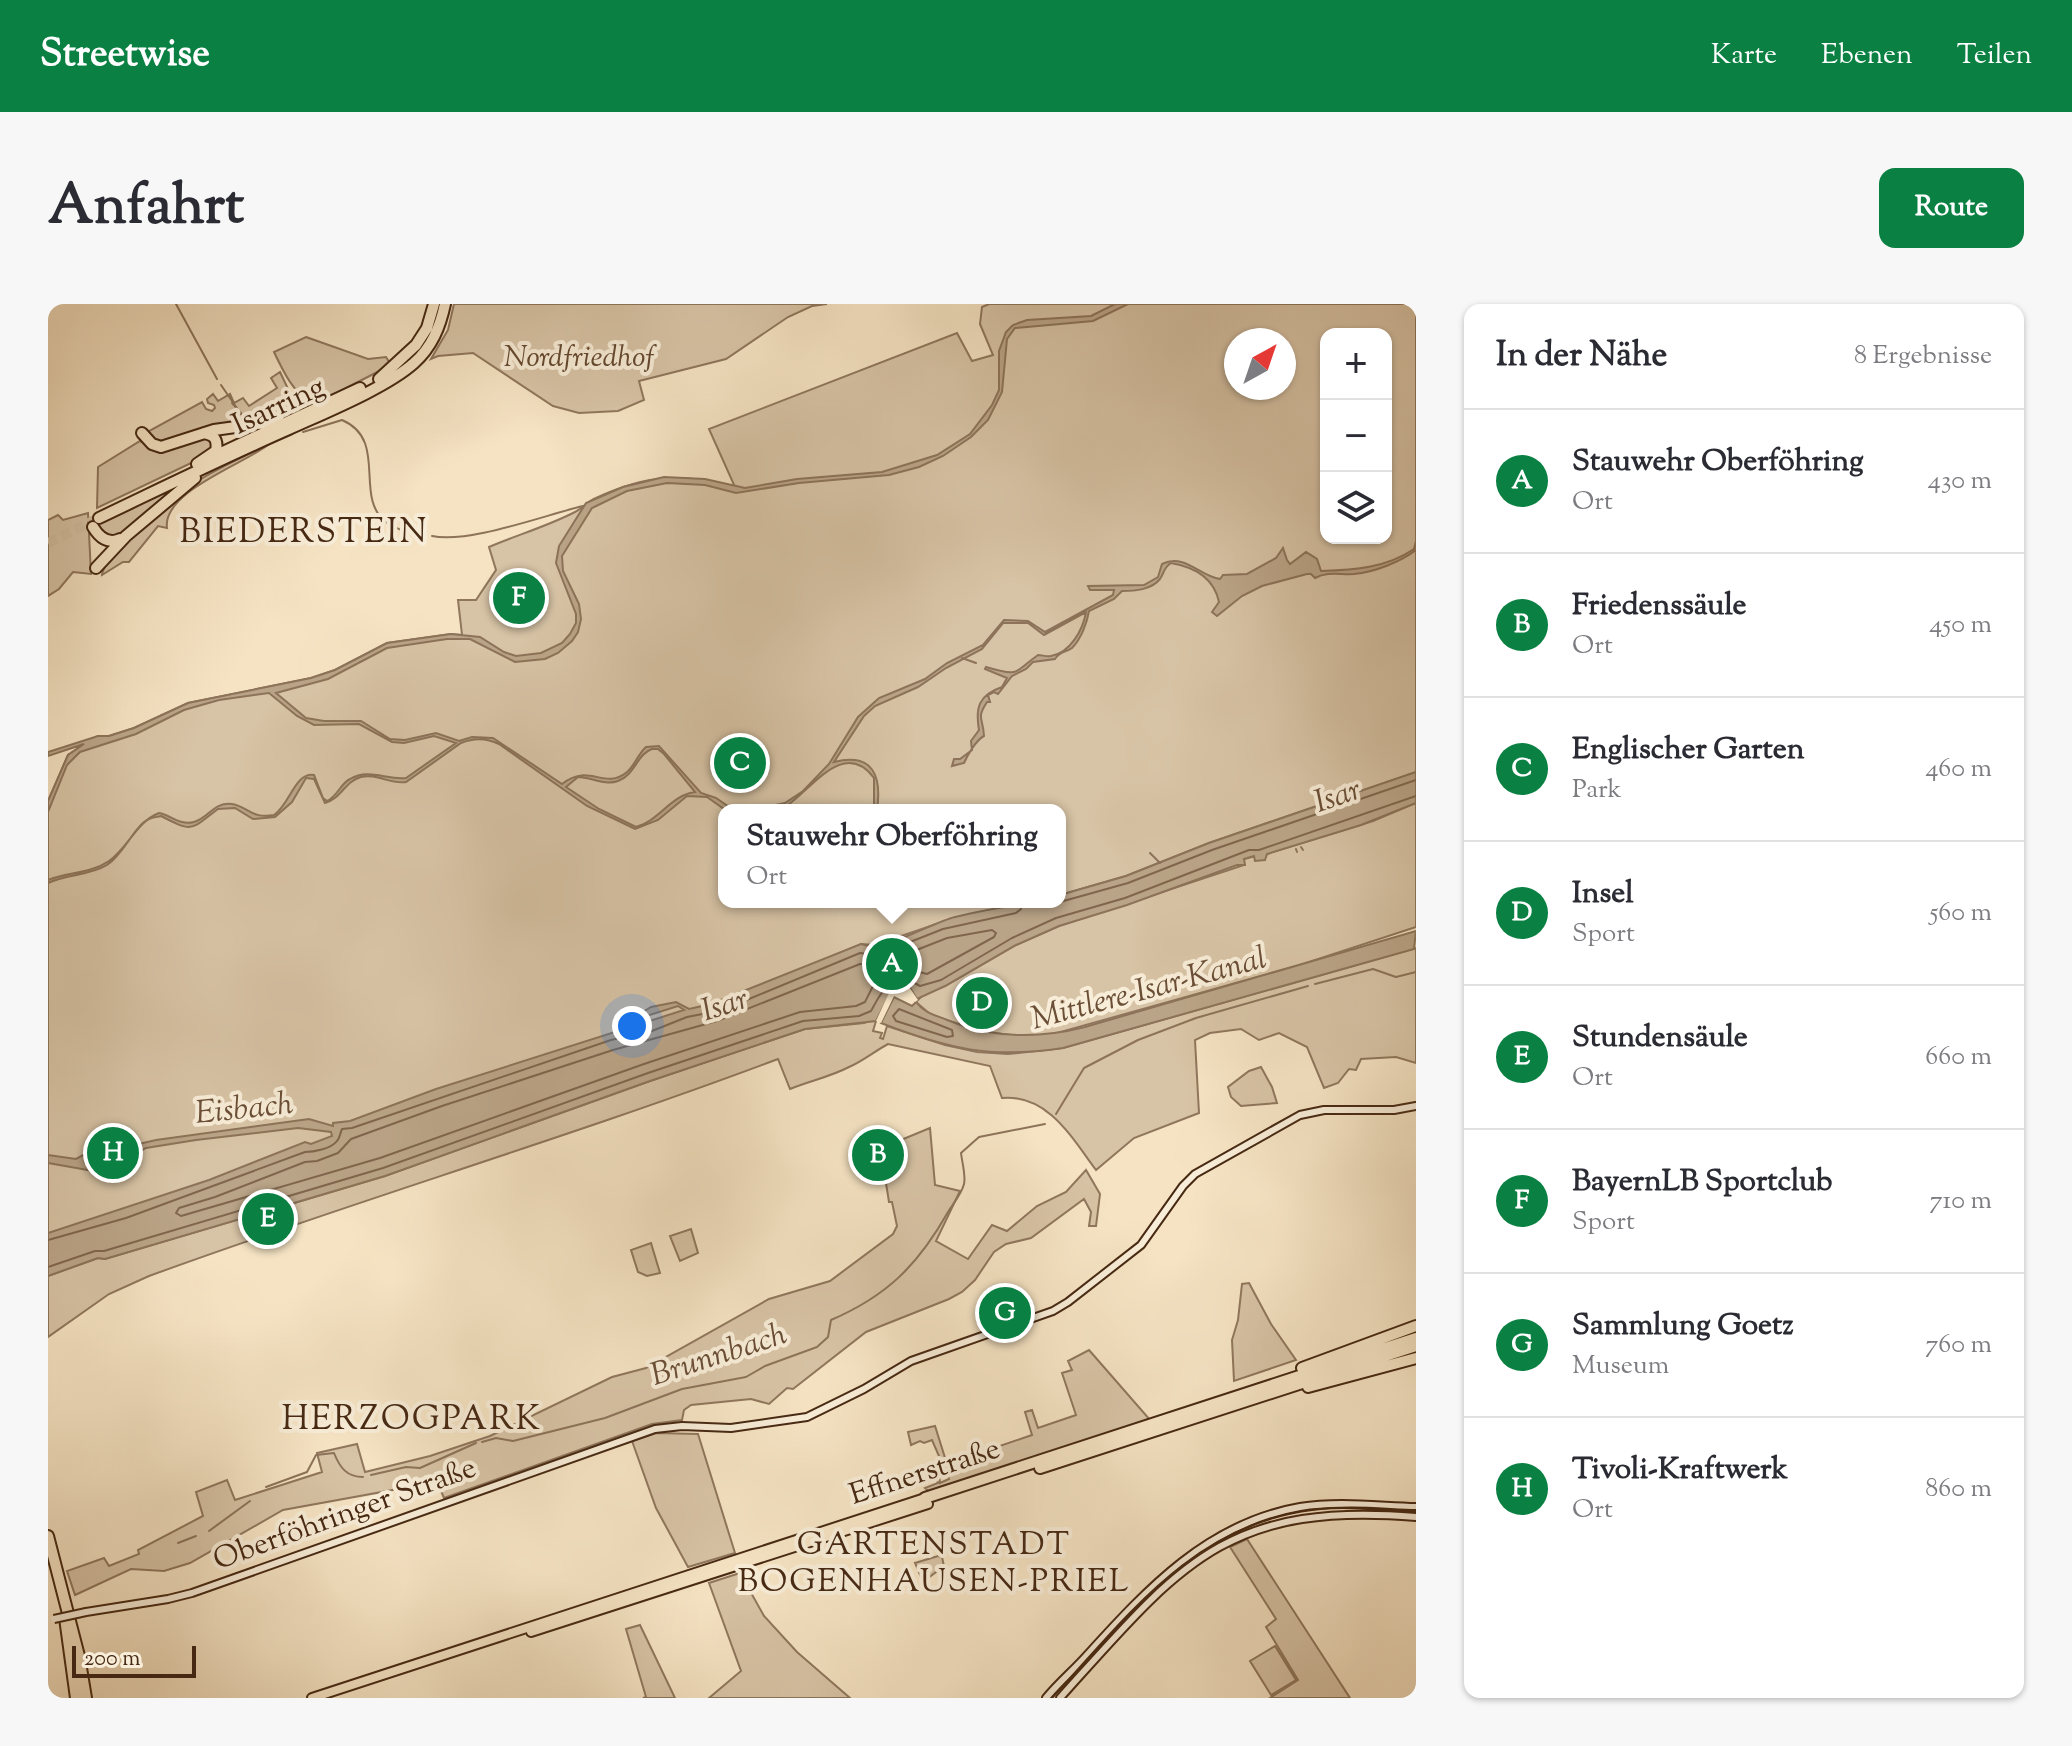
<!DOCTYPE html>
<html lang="de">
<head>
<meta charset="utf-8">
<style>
	:root { --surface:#fff; --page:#f7f7f7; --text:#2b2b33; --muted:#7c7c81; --line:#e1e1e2; --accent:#0b8043 }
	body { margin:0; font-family:"Sorts Mill Goudy",serif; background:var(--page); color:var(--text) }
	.controls { position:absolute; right:24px; top:24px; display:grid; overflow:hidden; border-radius:16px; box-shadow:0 2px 6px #0004 }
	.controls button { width:72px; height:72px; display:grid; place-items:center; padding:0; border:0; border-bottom:2px solid var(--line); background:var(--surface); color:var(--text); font:40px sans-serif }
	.compass { position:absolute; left:1176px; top:24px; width:72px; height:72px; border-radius:50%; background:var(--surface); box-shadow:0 2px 6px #0004; rotate:40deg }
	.scale { position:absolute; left:24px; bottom:20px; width:124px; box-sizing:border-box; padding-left:8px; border:4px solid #472913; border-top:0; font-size:22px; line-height:28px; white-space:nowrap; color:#472913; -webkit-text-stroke:6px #f8edd8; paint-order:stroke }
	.you { position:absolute; left:584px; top:722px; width:28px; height:28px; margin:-20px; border:6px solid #fff; border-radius:50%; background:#1a73e8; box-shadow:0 0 0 12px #1a73e833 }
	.badge { display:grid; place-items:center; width:52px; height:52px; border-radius:50%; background:var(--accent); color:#fff; font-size:26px; font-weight:700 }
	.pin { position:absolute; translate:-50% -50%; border:4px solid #fff; box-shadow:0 2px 8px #0006 }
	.popup { position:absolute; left:670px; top:500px; width:348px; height:104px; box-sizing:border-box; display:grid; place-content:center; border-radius:16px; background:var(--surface); filter:drop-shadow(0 2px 6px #0005); font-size:26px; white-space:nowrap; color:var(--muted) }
	.popup b { font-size:30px; color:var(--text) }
	.popup::after { content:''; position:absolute; left:50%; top:100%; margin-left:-16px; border:16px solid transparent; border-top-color:var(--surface) }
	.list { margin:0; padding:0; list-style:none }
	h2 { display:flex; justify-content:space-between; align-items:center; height:104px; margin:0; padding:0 32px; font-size:34px }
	h2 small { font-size:26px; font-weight:400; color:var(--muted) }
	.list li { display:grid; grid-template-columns:52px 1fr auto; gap:24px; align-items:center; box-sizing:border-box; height:144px; padding:0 32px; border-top:2px solid var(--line) }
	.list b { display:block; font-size:30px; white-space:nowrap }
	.list p { margin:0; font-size:26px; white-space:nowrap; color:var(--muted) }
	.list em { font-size:26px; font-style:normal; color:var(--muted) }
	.icon { flex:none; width:44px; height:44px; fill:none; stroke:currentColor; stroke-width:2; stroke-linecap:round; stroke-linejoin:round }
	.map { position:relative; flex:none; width:1368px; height:1394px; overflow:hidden; border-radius:16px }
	header { display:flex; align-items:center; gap:48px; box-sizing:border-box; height:112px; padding:0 40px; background:var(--accent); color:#fff }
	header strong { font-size:38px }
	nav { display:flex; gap:44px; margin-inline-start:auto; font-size:28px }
	.intro { display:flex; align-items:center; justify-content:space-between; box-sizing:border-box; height:192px; padding:0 48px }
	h1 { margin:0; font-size:56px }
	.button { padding:20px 36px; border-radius:16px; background:var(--accent); color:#fff; font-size:28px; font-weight:700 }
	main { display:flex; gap:48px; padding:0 48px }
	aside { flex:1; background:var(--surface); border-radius:16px; box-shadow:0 2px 6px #0004 }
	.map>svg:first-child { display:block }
	.green { fill:#d7c3a5; stroke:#8f765c; stroke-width:2; fill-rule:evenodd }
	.water { fill:#baa487; stroke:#8c7359; stroke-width:2; fill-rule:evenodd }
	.pier { fill:#f5e3c3 }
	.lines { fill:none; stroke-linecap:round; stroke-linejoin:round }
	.shore { stroke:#80664d; stroke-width:2 }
	.stream { stroke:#8c7359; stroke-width:2 }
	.highway-tunnel { stroke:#d2bea0; stroke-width:10; stroke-dasharray:10 5; stroke-linecap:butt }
	.secondary-casing { stroke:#472913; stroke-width:10 }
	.primary-casing { stroke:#472913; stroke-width:12 }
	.highway-casing { stroke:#472913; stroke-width:14 }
	.secondary { stroke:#f8edd8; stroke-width:6 }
	.primary { stroke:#f5e3c3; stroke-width:8 }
	.highway { stroke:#f5e3c3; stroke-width:10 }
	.tram { stroke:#472913; stroke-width:2 }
	.secondary-bridge-casing { stroke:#472913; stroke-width:10; stroke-linecap:butt }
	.secondary-bridge { stroke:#f8edd8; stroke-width:6 }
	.labels { text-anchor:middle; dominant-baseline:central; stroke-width:8; stroke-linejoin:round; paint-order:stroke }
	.park-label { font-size:30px; font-style:italic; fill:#644830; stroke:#f8edd8 }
	.street-label { font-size:30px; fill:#472913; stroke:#f8edd8 }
	.water-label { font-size:32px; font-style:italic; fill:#6a4e36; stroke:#f8edd8 }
	.neighbourhood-label { font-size:32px; letter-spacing:2px; fill:#472913; stroke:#f8edd8 }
	.quarter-label { font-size:34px; letter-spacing:2px; fill:#472913; stroke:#f8edd8 }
</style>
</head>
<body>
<header>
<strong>Streetwise</strong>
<nav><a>Karte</a><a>Ebenen</a><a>Teilen</a></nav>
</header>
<div class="intro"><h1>Anfahrt</h1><a class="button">Route</a></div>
<main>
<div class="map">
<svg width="1368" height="1394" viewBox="0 0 1368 1394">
	<rect width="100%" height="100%" fill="#f5e3c3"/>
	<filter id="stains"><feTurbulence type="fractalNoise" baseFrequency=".0025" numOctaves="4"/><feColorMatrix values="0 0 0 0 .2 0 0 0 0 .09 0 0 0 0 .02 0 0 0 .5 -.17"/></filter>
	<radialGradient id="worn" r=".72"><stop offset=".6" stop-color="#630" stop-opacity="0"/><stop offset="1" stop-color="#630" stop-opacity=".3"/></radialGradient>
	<!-- green -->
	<path class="green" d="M 406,0 L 779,0 L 764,2 L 740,13 L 678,55 L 591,77 L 596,96 L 570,107 L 531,109 L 505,102 L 425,49 L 390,52 L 383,55 L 400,26 Z
		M 941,0 L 1368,0 L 1368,468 L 1161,539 L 1078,572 L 1012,591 L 1012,506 L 676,506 L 676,598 L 982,598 L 906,614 L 827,641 L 813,640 L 663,704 L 0,934 L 0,497 L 20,451 L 50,432 L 61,432 L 86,424 L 140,399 L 263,374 L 287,366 L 339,339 L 403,330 L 414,331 L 410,296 L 428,296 L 448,266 L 441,243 C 469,231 500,222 527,208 C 535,204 540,197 548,194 C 599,170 634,169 687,183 L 661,125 L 909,29 L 924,57 L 945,51 L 932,20 L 934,3 ZM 1278,30 L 1338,30 L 1338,234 L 1278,234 ZM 1188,36 L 1236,36 L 1236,84 L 1188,84 Z
		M 258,33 L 320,55 L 338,53 L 343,61 L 265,101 C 245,88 236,69 226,48 Z
		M 232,68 L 241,87 L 260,103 L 233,115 L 110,139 L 101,131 L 101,127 L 154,98 L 158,105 L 164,107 L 167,104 L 166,101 L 160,99 L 159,95 L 165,90 L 170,97 L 182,90 L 186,99 L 195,94 L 201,102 L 229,84 L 223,74 Z
		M 156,132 L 166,137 L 162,150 L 49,204 L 50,163 L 92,137 L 107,146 Z
		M 221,140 C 199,159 114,187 119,224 L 110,222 L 81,258 L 75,258 L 54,271 C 55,253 122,197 139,184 C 164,166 194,154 221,140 Z
		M 139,175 L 76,231 L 64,235 L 50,225 L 50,217 Z
		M 40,209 L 43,270 L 25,268 L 11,285 L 0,292 L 0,216 L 10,211 L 15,216 Z
		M 1368,499 L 1368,623 L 1252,661 L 1002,731 L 972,732 L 930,727 L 882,710 L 868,698 L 877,689 L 897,682 L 968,641 L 1011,622 L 1196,561 L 1196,555 L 1207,552 L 1207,556 L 1217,553 L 1219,550 L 1325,517 Z
		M 1368,644 L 1368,759 L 1348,753 L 1313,755 L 1308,766 L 1301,765 L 1290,779 L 1276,784 L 1259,743 L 1231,729 L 1211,736 L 1193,725 L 1162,729 L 1147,736 L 1151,809 L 1086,834 L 1048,866 C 1024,834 1000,790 954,794 L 942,762 L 840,740 C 827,747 815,757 801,763 C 782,773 761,777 742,785 L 730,755 C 523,833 309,896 101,972 L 61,990 L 0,1033 L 0,972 L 50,954 L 57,955 L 337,872 L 602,777 L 757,725 L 816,719 L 824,716 L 828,717 L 825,727 L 834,729 L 832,734 L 835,735 L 839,722 L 897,741 L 929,748 L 960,750 L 1015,744 Z
		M 1213,763 L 1224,783 L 1229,799 L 1193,802 L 1183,793 L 1180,783 L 1201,767 Z
		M 882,824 L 887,881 L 912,887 L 888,937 L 920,955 L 944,921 L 959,927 L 989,902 L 1018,888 L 1038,866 L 1052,890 L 1048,922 L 1041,922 L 1043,908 L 1036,895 L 983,934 L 958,940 L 946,948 L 927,976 L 914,988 L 901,995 L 818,1028 L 745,1085 L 739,1084 L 721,1100 L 703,1095 L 643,1101 L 636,1106 L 634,1116 L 604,1120 L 396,1194 L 389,1178 L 235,1206 L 142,1259 L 116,1267 L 83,1265 L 27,1291 L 19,1267 L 56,1254 L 61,1262 L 91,1250 L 90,1246 L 155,1212 L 148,1188 L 179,1176 L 187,1196 L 274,1168 L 269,1149 L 309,1140 L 317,1168 L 382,1152 L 442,1132 L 564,1073 L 598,1064 L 721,995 L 782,977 L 845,930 L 849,922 L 844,898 L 841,898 L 837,873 L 828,851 L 831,845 Z
		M 643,925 L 650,949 L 632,957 L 622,932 Z
		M 603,939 L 612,969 L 599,972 L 590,968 L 583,946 Z
		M 1201,979 L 1223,1020 L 1248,1056 L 1186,1077 L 1184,1036 L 1190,1016 L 1194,980 Z
		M 1041,1046 L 1103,1117 L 883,1189 L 877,1184 L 890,1179 L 886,1171 L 891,1170 L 892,1179 L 901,1175 L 884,1136 L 876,1139 L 872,1137 L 863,1141 L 860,1128 L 887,1122 L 899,1160 L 984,1131 L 977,1108 L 984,1106 L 990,1124 L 1028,1111 L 1014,1069 L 1024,1066 L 1020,1057 Z
		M 608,1129 L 650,1130 L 687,1249 L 640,1263 L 608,1204 L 584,1137 Z
		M 1199,1235 L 1302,1394 L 1222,1394 L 1250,1376 L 1218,1323 L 1228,1315 L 1182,1243 Z
		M 890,1252 L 894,1253 L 896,1262 L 875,1278 L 867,1259 Z
		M 692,1269 L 716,1312 L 749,1348 L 802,1394 L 661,1394 L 693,1367 L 661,1279 Z
		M 592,1321 L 627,1394 L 595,1394 L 598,1393 L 578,1325 Z
		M 1227,1342 L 1248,1376 L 1223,1391 L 1202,1357 Z"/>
	<!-- water -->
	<path class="water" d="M 1067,0 L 1080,0 L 1045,17 L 967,24 L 959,35 L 954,88 L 940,116 L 923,133 L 895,152 L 871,163 L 841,171 L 751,179 L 688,189 L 657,181 L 619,179 L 579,187 L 544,204 L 514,252 L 515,267 L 531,300 L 533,315 L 530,328 L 524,337 L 510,349 L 497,355 L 467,358 L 422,335 L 399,335 L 339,344 L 280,375 L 228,389 L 258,414 L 276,417 L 313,417 L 342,435 L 357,436 L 388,429 L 411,437 L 424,433 L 445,434 L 514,480 C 542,458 556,487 579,468 C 587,461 590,450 598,443 L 611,442 L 653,489 L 668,494 L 684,505 L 695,506 L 676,505 L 659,493 L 639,492 L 610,516 L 587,525 L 539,502 L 451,440 C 439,434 425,434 413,439 L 358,478 C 343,481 329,469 313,473 C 297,477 293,495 277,499 L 266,475 L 258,474 L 244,498 L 227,513 L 205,515 L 187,504 L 170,505 C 142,526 146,529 113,512 C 110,513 105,513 101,515 C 86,522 76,550 59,561 C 41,572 19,570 0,579 L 0,576 C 20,568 42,570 61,557 C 81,543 88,518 111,509 C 123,511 132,522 146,518 C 161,514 165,498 184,500 C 201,503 203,515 226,511 C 242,500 247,468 266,471 L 275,494 L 279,497 C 290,492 292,480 302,475 C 321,464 338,476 358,474 L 408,439 L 386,432 L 356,439 L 344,438 L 311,420 L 266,421 L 249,412 L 221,389 L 171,396 L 136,406 L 88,430 L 32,448 L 19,461 L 0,508 L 0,497 L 20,451 L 36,440 L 0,452 L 0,448 L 50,432 L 61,432 L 86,424 L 140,399 L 263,374 L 287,366 L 339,339 L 403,330 L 432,333 L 456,348 L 468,352 L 493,349 L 514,339 L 522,330 L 528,319 L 528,310 L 508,259 L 511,242 L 538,199 L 575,183 L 616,173 L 657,175 L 697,184 L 749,175 L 834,168 L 889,151 L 922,130 L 944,101 L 951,86 L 951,47 L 958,28 L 965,21 L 979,16 L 1043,12 ZM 604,445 L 610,445 L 616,450 L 647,488 C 623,491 611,517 588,523 L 551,505 L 518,483 L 530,473 C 543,473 557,482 570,477 C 587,471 589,450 604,445 Z
		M 1368,237 L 1368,246 C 1352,258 1327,268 1306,270 C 1292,271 1280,267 1267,274 L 1263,270 L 1259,270 L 1214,282 L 1194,292 L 1169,312 L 1164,308 L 1171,298 C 1166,274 1146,263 1123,259 C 1115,264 1117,268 1112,275 C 1103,286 1087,287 1074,287 L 1066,295 L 1041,307 C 1039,319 1033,335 1024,344 C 1017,349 1012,347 1007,355 L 985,358 L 978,365 L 964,372 L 950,390 L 946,388 L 940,391 L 942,398 L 939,398 C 928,415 935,413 936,432 C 928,436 919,452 916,459 L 904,462 L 906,455 L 912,455 L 924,446 L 923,437 L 931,426 C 927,403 931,391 954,383 L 959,374 L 937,365 L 938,363 C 972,373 965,369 990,351 C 994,351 999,353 1003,352 C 1022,349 1035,326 1038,308 L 996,331 L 980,319 L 955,319 L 934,345 L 898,364 L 870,383 L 827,402 L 816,412 L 786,458 C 825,448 834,472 829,506 L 826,506 L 826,474 C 797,435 766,482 740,501 L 732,504 L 704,506 L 737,499 L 755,487 L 781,460 L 810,413 L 831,394 L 877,375 L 899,359 L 935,341 L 956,316 L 980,317 L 997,328 L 1065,291 L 1066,286 L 1042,286 L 1040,282 L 1096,281 L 1110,273 L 1114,260 C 1137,249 1151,272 1172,275 L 1175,271 L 1199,270 L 1228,254 L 1235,244 L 1239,256 L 1242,260 L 1258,248 L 1269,255 L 1273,267 C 1306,266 1338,264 1366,245 Z
		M 1368,468 L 1368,499 L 1313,521 L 1219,550 L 1217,556 L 1207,557 L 1206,552 L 1196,555 L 1197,561 L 1189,561 L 1079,601 L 1011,622 L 968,641 L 897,682 L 869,695 L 861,682 L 843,688 L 828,717 L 757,725 L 602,777 L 337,872 L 57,955 L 50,954 L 0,972 L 0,929 L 161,876 L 257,838 L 263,840 L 284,832 L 283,828 L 250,824 L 148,836 L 98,844 L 74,858 L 69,845 L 108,836 L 261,815 L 285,822 L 285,819 L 302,817 L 388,785 L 636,706 L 630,702 L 592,714 L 590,711 L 603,703 L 628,698 L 641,705 L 663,700 L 813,640 C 836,649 882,619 907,613 C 941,605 977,598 1012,598 L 1012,591 L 1078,572 L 1161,539 Z
		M 1368,627 L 1366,645 L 1015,744 C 943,755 900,745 833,719 L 846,693 L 864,702 L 868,698 C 876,709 887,711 899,716 C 945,735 990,735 1037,723 Z
		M 59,848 L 63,862 L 45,867 L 0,859 L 0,851 L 28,855 L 39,849 Z"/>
	<!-- pier -->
	<path class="pier" d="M 841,634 L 845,647 L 849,647 L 846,650 L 849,659 L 853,659 L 850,662 L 854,671 L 857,671 L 854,674 L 857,683 L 861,683 L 870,696 L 867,698 L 860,686 L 846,692 L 833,719 L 828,717 L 841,689 L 849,686 L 833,637 Z"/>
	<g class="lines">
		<!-- shore -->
		<path class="shore" d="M 1012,598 L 1080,579 L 1164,546 L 1368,476
			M 944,626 L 948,629 L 946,633 L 879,670 L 860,665 L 836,672 L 826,680 L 817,698 L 808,702 L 752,708 L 596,760 L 332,854 L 133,912 L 128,909 L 131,904 L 167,893 L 257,858 L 269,857 L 290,849 L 303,835 L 394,802 L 565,746 L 669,717 L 812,660 L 833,660 L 899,634 Z
			M 851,705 L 904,726 L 905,732 L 899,733 L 848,717 L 845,712 Z
			M 0,936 L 78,914 L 257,848 C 265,848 283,845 289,837 C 292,834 292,829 294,825 L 304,824 L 563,736 L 604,727 L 639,713 L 665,708 L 701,695 L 812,649 L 829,651 L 895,625 L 968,609 L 973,605 L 974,598
			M 0,963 L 47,947 L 56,947 L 335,864 L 600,769 L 755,717 L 811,712 L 823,707 C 835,685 835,682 859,675 L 872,682 L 893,676 L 964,634 L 1008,614 L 1077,594 L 1201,546 L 1211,546 L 1368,492"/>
		<!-- stream -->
		<path class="stream" d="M 128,0 L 169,75
			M 173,81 L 193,110 L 203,115
			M 184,99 L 193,109
			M 255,128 L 294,116 C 341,136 305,193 338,218 C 342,222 350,224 355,227
			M 384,232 C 420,240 497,211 535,202
			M 914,354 L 928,359
			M 1253,543 L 1255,546
			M 1248,545 L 1249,548
			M 1102,549 L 1112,559
			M 1267,680 L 1325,665 L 1348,673 L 1368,668
			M 1008,810 L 1036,764 L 1090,736 L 1148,714 L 1260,682
			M 434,1138 L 448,1134 L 465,1137 L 557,1114 L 634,1085 L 698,1073 L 717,1062 L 769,1043 L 780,1033 L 783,1016 C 839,992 870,961 900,908 C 905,900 914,889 916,880 C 918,872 914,858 913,849 L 931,833 L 997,820
			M 323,1171 L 358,1163 L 372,1164 L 428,1139
			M 218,1183 L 259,1168 L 268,1151 L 286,1149 C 292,1164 299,1173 315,1173
			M 161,1227 L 202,1197
			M 130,1239 L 148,1232"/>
		<!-- highway-tunnel -->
		<path class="highway-tunnel" d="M 0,239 L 51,214"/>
		<!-- secondary casing -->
		<g class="secondary-casing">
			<path id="secondary" d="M 38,1308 L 120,1295 L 144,1289 L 607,1125 L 634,1122 L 683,1124 L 759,1113 L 816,1085 L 863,1057 L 1005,1007 L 1020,998 L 1093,941 L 1135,882 L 1147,870 L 1252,811 L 1276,806 L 1346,806 L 1368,802
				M 998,1394 C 1011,1378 1027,1365 1040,1350 C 1100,1284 1160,1219 1252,1203 C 1290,1197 1330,1202 1368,1203
				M 1012,1394 C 1131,1262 1177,1197 1368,1213"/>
		</g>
		<!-- primary casing -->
		<g class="primary-casing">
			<path id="primary" d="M 483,1328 L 880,1200
				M 264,1394 L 877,1194"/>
		</g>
		<!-- highway casing -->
		<g class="highway-casing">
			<path id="highway" d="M 331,75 L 368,41 L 379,24 L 386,0
				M 94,129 L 104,140 L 113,143 L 166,126 L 231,117
				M 160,155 L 312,84
				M 149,160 L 168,147 C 170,136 167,131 156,129
				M 51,214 C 114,184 177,153 241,125 C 276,109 338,84 366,59 C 384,43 392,23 397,0
				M 45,223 C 51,233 60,241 72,235
				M 48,264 L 78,232 L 147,174
				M 1254,1064 L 1368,1022
				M 1260,1083 L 1368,1054
				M 992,1164 L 1368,1042
				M 877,1194 L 1368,1034
				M 0,1232 L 31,1352 L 38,1394
				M 17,1314 L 28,1394"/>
		</g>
		<!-- secondary -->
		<use href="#secondary" class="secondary"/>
		<!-- primary -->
		<use href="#primary" class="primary"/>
		<!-- highway -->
		<use href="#highway" class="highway"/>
		<!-- tram -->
		<path class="tram" d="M 1004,1394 C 1080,1312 1145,1221 1264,1206 C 1299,1201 1334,1205 1368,1206"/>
		<!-- secondary-bridge casing -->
		<g class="secondary-bridge-casing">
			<path id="secondary-bridge" d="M 6,1315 L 38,1308"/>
		</g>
		<!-- secondary-bridge -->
		<use href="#secondary-bridge" class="secondary-bridge"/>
	</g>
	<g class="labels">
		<!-- park labels -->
		<g class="park-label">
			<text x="531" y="54">Nordfriedhof</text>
		</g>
		<!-- street labels -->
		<g class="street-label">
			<text transform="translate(231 103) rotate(-25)">Isarring</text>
			<text transform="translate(877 1169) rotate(-18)">Effnerstraße</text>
			<text transform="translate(297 1211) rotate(-20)">Oberföhringer Straße</text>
		</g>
		<!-- water labels -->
		<g class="water-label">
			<text transform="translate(1290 493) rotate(-19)">Isar</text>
			<text transform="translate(1101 686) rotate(-15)">Mittlere-Isar-Kanal</text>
			<text transform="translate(677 702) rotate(-18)">Isar</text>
			<text transform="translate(196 806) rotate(-6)">Eisbach</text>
			<text transform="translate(671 1052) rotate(-18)">Brunnbach</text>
		</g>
		<!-- neighbourhood labels -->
		<g class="neighbourhood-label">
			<text x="886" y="1242">GARTENSTADT<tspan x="886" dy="37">BOGENHAUSEN-PRIEL</tspan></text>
		</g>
		<!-- quarter labels -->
		<g class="quarter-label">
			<text x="256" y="229">BIEDERSTEIN</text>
			<text x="364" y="1116">HERZOGPARK</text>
		</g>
	</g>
	<rect width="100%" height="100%" filter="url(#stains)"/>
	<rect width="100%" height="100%" fill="url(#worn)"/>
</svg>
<div class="controls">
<button>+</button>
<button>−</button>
<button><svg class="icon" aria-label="layers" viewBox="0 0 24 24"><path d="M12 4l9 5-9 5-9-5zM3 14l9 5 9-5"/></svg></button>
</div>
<svg class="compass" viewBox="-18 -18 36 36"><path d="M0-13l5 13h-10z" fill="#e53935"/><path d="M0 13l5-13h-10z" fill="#7c7c81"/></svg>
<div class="scale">200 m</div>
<div class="you"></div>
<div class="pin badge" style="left:844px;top:660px">A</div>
<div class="popup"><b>Stauwehr Oberföhring</b>Ort</div>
<div class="pin badge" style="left:830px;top:851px">B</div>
<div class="pin badge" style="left:692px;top:459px">C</div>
<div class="pin badge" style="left:934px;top:699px">D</div>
<div class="pin badge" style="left:220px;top:915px">E</div>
<div class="pin badge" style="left:471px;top:294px">F</div>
<div class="pin badge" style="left:957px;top:1009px">G</div>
<div class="pin badge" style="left:65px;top:849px">H</div>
</div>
<aside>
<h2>In der Nähe<small>8 Ergebnisse</small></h2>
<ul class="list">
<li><span class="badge">A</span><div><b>Stauwehr Oberföhring</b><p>Ort</p></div><em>430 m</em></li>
<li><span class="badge">B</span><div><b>Friedenssäule</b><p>Ort</p></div><em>450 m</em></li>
<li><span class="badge">C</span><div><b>Englischer Garten</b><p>Park</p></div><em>460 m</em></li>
<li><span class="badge">D</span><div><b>Insel</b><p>Sport</p></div><em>560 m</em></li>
<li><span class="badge">E</span><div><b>Stundensäule</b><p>Ort</p></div><em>660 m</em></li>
<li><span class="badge">F</span><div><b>BayernLB Sportclub</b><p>Sport</p></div><em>710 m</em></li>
<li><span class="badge">G</span><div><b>Sammlung Goetz</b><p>Museum</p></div><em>760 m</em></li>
<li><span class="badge">H</span><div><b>Tivoli-Kraftwerk</b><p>Ort</p></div><em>860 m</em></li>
</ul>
</aside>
</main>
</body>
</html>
